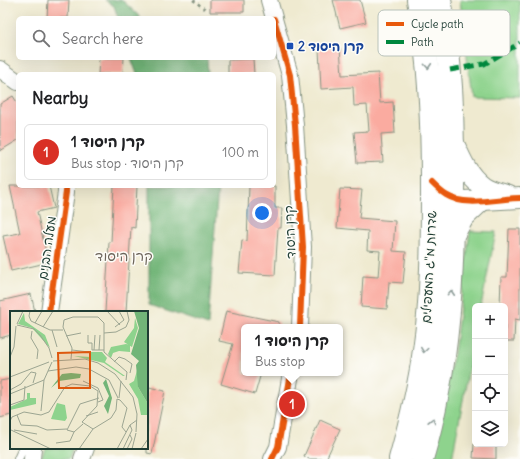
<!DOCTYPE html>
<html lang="en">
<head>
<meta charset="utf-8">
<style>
	:root { --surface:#fff; --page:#f6f6f6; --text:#202124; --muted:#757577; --line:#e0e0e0; --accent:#d93025 }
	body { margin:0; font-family:Delius,"Playpen Sans Hebrew",sans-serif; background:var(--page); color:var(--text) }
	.controls { position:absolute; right:12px; bottom:12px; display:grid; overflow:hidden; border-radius:6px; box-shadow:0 4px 16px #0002 }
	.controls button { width:36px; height:36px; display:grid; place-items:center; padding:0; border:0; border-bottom:1px solid var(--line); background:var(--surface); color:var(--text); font:20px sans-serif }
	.you { position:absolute; left:262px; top:213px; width:14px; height:14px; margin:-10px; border:3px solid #fff; border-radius:50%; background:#1a73e8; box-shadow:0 0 0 6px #1a73e833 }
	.badge { display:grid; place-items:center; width:26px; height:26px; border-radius:50%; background:var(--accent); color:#fff; font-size:13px; font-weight:700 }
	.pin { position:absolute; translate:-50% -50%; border:2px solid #fff; box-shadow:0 1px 4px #0006 }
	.popup { position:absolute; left:241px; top:324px; width:102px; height:52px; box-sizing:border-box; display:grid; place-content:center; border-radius:6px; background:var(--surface); filter:drop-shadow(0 1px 3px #0005); font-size:13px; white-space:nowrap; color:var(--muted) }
	.popup b { font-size:15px; color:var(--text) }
	.popup::after { content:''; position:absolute; left:50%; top:100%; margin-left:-8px; border:8px solid transparent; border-top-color:var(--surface) }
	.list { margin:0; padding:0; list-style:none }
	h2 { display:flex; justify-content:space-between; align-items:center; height:52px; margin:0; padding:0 16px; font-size:17px }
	h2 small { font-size:13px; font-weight:400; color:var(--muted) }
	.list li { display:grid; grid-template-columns:26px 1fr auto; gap:12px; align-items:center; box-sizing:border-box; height:56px; margin:0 8px 8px; padding:0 8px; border:1px solid var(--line); border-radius:6px }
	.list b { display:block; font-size:15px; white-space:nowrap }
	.list p { margin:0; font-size:13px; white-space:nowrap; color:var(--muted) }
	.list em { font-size:13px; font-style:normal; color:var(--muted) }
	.icon { flex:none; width:22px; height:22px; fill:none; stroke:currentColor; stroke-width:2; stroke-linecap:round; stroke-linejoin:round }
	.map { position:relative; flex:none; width:520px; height:459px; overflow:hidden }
	.search { position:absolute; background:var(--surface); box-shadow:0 4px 16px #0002; left:16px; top:16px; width:260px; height:44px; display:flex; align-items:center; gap:10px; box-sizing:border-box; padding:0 14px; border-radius:6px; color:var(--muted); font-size:15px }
	.panel { position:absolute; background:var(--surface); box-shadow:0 4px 16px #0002; left:16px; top:72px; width:260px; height:116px; border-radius:6px }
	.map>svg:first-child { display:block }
	.green { fill:#8ed38d; stroke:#568860 }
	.forest { fill:#72b578; stroke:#487956 }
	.building { fill:#faaba0 }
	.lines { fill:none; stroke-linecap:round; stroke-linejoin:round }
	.service-casing { stroke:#879482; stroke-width:10 }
	.minor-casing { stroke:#879482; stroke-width:18 }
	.tertiary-casing { stroke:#879482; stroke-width:22 }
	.secondary-casing { stroke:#879482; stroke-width:24 }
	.path { stroke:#879482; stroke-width:2.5; stroke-dasharray:3 3; stroke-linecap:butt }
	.service { stroke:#fff; stroke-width:8 }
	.minor { stroke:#fff; stroke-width:16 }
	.tertiary { stroke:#fff; stroke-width:20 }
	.secondary { stroke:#fff; stroke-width:22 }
	.quiet { stroke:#00873e; stroke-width:5; stroke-dasharray:10 5; stroke-linecap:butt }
	.cycleway-casing { stroke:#fdfcf7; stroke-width:8 }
	.cycleway { stroke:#e8590c; stroke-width:6 }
	.oneway { stroke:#8f9e9a }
	.transit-dot { fill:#1a4fb4; stroke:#fdfcf7; stroke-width:1.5 }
	.labels { text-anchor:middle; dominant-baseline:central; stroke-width:3; stroke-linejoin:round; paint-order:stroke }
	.transit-label { font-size:13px; font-weight:bold; fill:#164399; stroke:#fdfcf7; text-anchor:start }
	.street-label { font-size:13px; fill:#1f3d34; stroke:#fdfcf7 }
	.neighbourhood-label { font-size:14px; fill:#6c645a; stroke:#fdfcf7 }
	.inset-road { fill:none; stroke:#9ca592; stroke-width:1 }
	.view { fill:#de580e; fill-opacity:0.15; stroke:#de580e; stroke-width:2 }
	.inset-edge { fill:none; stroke:#1f3d34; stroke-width:2 }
	.key { fill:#fdfcf7; stroke:#bac3bc; stroke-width:1 }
	.key-label { font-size:11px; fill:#1f3d34 }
</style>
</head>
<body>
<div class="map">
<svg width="520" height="459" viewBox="0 0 520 459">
	<rect width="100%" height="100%" fill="#fdfcf7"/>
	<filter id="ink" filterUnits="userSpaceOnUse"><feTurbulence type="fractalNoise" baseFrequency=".025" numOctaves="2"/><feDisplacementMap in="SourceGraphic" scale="8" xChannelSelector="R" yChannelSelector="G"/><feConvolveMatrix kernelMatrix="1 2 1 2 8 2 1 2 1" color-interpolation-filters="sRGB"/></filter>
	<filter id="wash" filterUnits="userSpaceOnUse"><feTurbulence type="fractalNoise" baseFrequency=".012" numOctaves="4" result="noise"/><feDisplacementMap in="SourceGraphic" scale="16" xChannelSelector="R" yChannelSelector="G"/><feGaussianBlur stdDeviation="0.9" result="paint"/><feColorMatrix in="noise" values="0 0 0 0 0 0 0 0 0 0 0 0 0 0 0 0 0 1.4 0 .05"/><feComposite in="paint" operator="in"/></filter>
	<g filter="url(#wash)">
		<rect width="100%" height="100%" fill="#efead0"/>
		<!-- green -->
		<path class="green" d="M 460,0 L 520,0 L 520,98 L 472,97 Z
			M 470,231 L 496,232 L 481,306 L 475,306 L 475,336 L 452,459 L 428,459 L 454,354 Z
			M 45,448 L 73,448 L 69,459 L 41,459 Z"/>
		<!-- forest -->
		<path class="forest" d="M 105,0 L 122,0 L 141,18 L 118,18 L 114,6 Z
			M 131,58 L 207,58 L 208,74 L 137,74 Z
			M 149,186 L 218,186 L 208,325 L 149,305 Z"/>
		<g id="blocks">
			<!-- building -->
			<path class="building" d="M 48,0 L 69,0 L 68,18 L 47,18 Z
				M 210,0 L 244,0 L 244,12 L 210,12 Z
				M 333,0 L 360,0 L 366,22 L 340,28 Z
				M 340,48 L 342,75 L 378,73 L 380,103 L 393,102 L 395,133 L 381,134 L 383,162 L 357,163 L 354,132 L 369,131 L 367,105 L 354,106 L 353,87 L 321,89 L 319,49 Z
				M 99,58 L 124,58 L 123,74 L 98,74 Z
				M 253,59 L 254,74 L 228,74 L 228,60 Z
				M 13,96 L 18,104 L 18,140 L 0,151 L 0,104 Z
				M 10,186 L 49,186 L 54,208 L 37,212 L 47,257 L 46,263 L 11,271 L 3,236 L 20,233 Z
				M 114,186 L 137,186 L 135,228 L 131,227 L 126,312 L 105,312 L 109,242 L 111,242 Z
				M 249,186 L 275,186 L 275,208 L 282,208 L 281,228 L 278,228 L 275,275 L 239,273 L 242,240 L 247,241 Z
				M 340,189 L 362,190 L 359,218 L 395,221 L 393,251 L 406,252 L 403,283 L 389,282 L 387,309 L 361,307 L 363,276 L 378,277 L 380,251 L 367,250 L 368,231 L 337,228 Z
				M 509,229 L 520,229 L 520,320 L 515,319 L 514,341 L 505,341 L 505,306 L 500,306 L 501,277 L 507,277 Z
				M 31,294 L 35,312 L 11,312 L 11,335 L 0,338 L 0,301 Z
				M 226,311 L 279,322 L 279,327 L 244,327 L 244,373 L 261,373 L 255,394 L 221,384 L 233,344 L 219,341 Z
				M 11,379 L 11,415 L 0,418 L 0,381 Z
				M 149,387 L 165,391 L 152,454 L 147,453 L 147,395 Z
				M 320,420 L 340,429 L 326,459 L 309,459 L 304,456 Z
				M 474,444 L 496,444 L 496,459 L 473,458 Z"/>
		</g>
	</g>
	<g filter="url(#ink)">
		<use href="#blocks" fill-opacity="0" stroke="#879482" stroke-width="1"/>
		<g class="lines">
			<!-- service casing -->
			<g class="service-casing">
				<path id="service" d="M 18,459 L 23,448"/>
			</g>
			<!-- minor casing -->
			<g class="minor-casing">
				<path id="minor" d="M 269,0 L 274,18
					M 274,19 L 290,75 L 295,125 L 303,247 L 300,327
					M 0,69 L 18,82
					M 49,312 L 66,192 L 66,186
					M 32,459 L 33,448
					M 82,459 L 86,448
					M 272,459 L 278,447 L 291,373"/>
			</g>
			<!-- tertiary casing -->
			<g class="tertiary-casing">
				<path id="tertiary" d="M 453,141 C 460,157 467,175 482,186 C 489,191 499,193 508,196
					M 464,201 L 520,198"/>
			</g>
			<!-- secondary casing -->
			<g class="secondary-casing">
				<path id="secondary" d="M 453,235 L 463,217 L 480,201
					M 400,459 C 410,423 419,387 424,350 C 432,296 432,241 432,187 C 432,124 430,62 418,0
					M 422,459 C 450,364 454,273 453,175 C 453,116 452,58 440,0"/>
			</g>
			<!-- path -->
			<path class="path" d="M 193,0 L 205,9"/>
			<!-- service -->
			<use href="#service" class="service"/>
			<!-- minor -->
			<use href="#minor" class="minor"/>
			<!-- tertiary -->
			<use href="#tertiary" class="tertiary"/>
			<!-- secondary -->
			<use href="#secondary" class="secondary"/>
			<!-- quiet -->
			<path class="quiet" d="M 450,70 L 484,64 L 520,43"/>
			<!-- cycleway casing -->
			<g class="cycleway-casing">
				<path id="cycleway" d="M 274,19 L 290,75 L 295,125 L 303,247 L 300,327
					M 432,183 C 436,187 441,192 446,195 C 467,208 497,198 520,198
					M 49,312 L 66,192 L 66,186
					M 272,459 L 278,447 L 291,373"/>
			</g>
			<!-- cycleway -->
			<use href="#cycleway" class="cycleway"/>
		</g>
		<!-- one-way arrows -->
		<defs><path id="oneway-chevron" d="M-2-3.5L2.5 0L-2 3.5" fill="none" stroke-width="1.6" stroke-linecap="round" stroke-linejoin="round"/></defs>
		<g class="oneway">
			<use href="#oneway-chevron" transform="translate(428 66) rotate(86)"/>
			<use href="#oneway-chevron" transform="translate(451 293) rotate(-86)"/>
			<use href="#oneway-chevron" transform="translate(424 350) rotate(98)"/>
			<use href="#oneway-chevron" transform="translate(432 421) rotate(-77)"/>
		</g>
	</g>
	<!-- markers -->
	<rect class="transit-dot" x="286" y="42" width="8" height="8" rx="2"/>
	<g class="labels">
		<!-- transit labels -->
		<g class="transit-label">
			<text x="298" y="46">קרן היסוד 2</text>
		</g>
		<!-- street labels -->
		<g class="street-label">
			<text transform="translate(290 232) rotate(-92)">קרן היסוד</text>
			<text transform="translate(47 248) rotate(-82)">מעלה הבנים</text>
			<text transform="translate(429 267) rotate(-87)">שדרות מ"ג המעפילים</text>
		</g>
		<!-- neighbourhood labels -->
		<g class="neighbourhood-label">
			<text x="124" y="256">קרן היסוד</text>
		</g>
	</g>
	<!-- overview -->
	<g transform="translate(10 311)">
		<rect width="138" height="138" fill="#efead0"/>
		<path d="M 14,2 L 15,10 L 35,24 L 40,37 L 22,17 L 8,13 ZM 125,7 L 128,17 L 122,36 L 114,31 L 124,17 ZM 116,33 L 120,34 L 120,41 L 109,40 L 103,42 L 101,47 L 98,43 L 101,36 ZM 81,41 L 92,41 L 97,47 L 95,51 L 115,65 L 113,65 L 94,52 L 64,45 L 81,46 ZM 128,56 L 128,76 L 138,93 L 137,104 L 131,104 L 128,88 L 119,73 L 124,70 ZM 17,82 L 20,82 L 20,87 L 26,87 L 26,93 L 0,99 L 0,96 L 17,88 ZM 47,92 L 55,94 L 57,107 L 55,110 L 41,108 Z" fill="#8ed38d"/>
		<path d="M 124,0 L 138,0 L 138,93 L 128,76 L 126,54 L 129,50 L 121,43 L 129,17 ZM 52,63 L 61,62 L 71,63 L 70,67 L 49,70 L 41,77 ZM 96,68 L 102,87 L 98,103 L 94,95 L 99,85 L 93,72 Z" fill="#72b578"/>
		<path class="inset-road" d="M 20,0 L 19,5 L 21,10 L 40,19 L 53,19M 97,0 L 110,14M 25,12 L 32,0M 7,13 L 13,0M 7,14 L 24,18 L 30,24 L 39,37 L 42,47M 33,16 L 43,0M 105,16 L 114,9 L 109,0M 42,19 L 47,36M 22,20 L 21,27 L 28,39 L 27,48M 94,22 L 106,21 L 116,16 L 119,9 L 117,0M 78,24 L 78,32 L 82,32 L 82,39 L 84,39M 85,24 L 84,39 L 94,39M 56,25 L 71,22M 62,39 L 79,41M 89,39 L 90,24M 0,46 L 4,36 L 6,15M 61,48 L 62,37 L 53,16 L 54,9 L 63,6 L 88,6 L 94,12 L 94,41 L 117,61 L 116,69M 43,50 L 75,48 L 88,52 L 105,63 L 123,86 L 127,103 L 126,121M 104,51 L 109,46 L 115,48 L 122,53 L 120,62M 38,60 L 66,56 L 79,58 L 99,69 L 108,87M 0,66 L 39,51M 73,70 L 88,77 L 93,89 L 88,91M 0,79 L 11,73 L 21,61 L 26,62 L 23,72M 0,83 L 34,69M 109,87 L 111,70M 110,89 L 117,97 L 112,116 L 116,121M 0,94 L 14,89 L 15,75M 31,100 L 34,69 L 42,51M 7,104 L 11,114 L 27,115 L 37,119 L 57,118M 76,105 L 88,101M 0,110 L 2,106 L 14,101 L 31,104 L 39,101 L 55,76 L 62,73 L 80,75 L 88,80 L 87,95 L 72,111 L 83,118M 73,113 L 64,121 L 57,119 L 70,93 L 89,87M 1,119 L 41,138M 4,119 L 27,123M 46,132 L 60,130 L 64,121M 69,138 L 83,118 L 101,107 L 106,99 L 107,88 L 110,89M 107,138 L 120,114 L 127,109M 113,138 L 122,119 L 120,114M 117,138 L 122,128 L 120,124M 122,138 L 126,122M 131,138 L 138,128"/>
		<path class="view" d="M 80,41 L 80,77 L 49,77 L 48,42 Z"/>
		<rect width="138" height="138" class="inset-edge"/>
	</g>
	<!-- legend -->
	<rect x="378" y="10" width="132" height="46" rx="6" class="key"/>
	<rect x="386" y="22" width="18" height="4" fill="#e8590c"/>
	<rect x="386" y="40" width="18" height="4" fill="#00873e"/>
	<g class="key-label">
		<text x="411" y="28">Cycle path</text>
		<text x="411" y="46">Path</text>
	</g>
</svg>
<div class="controls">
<button>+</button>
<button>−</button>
<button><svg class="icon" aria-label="locate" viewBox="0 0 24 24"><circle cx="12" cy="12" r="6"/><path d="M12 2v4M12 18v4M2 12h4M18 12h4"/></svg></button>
<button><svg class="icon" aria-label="layers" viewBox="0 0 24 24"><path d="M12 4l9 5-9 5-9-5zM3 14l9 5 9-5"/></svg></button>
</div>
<div class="you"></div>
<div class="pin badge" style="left:292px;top:404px">1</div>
<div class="popup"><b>קרן היסוד 1</b>Bus stop</div>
<div class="search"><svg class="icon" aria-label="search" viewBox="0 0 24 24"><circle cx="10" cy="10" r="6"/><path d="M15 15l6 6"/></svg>Search here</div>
<section class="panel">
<h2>Nearby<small></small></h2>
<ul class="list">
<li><span class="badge">1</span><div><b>קרן היסוד 1</b><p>Bus stop · קרן היסוד</p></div><em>100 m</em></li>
</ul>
</section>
</div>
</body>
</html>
